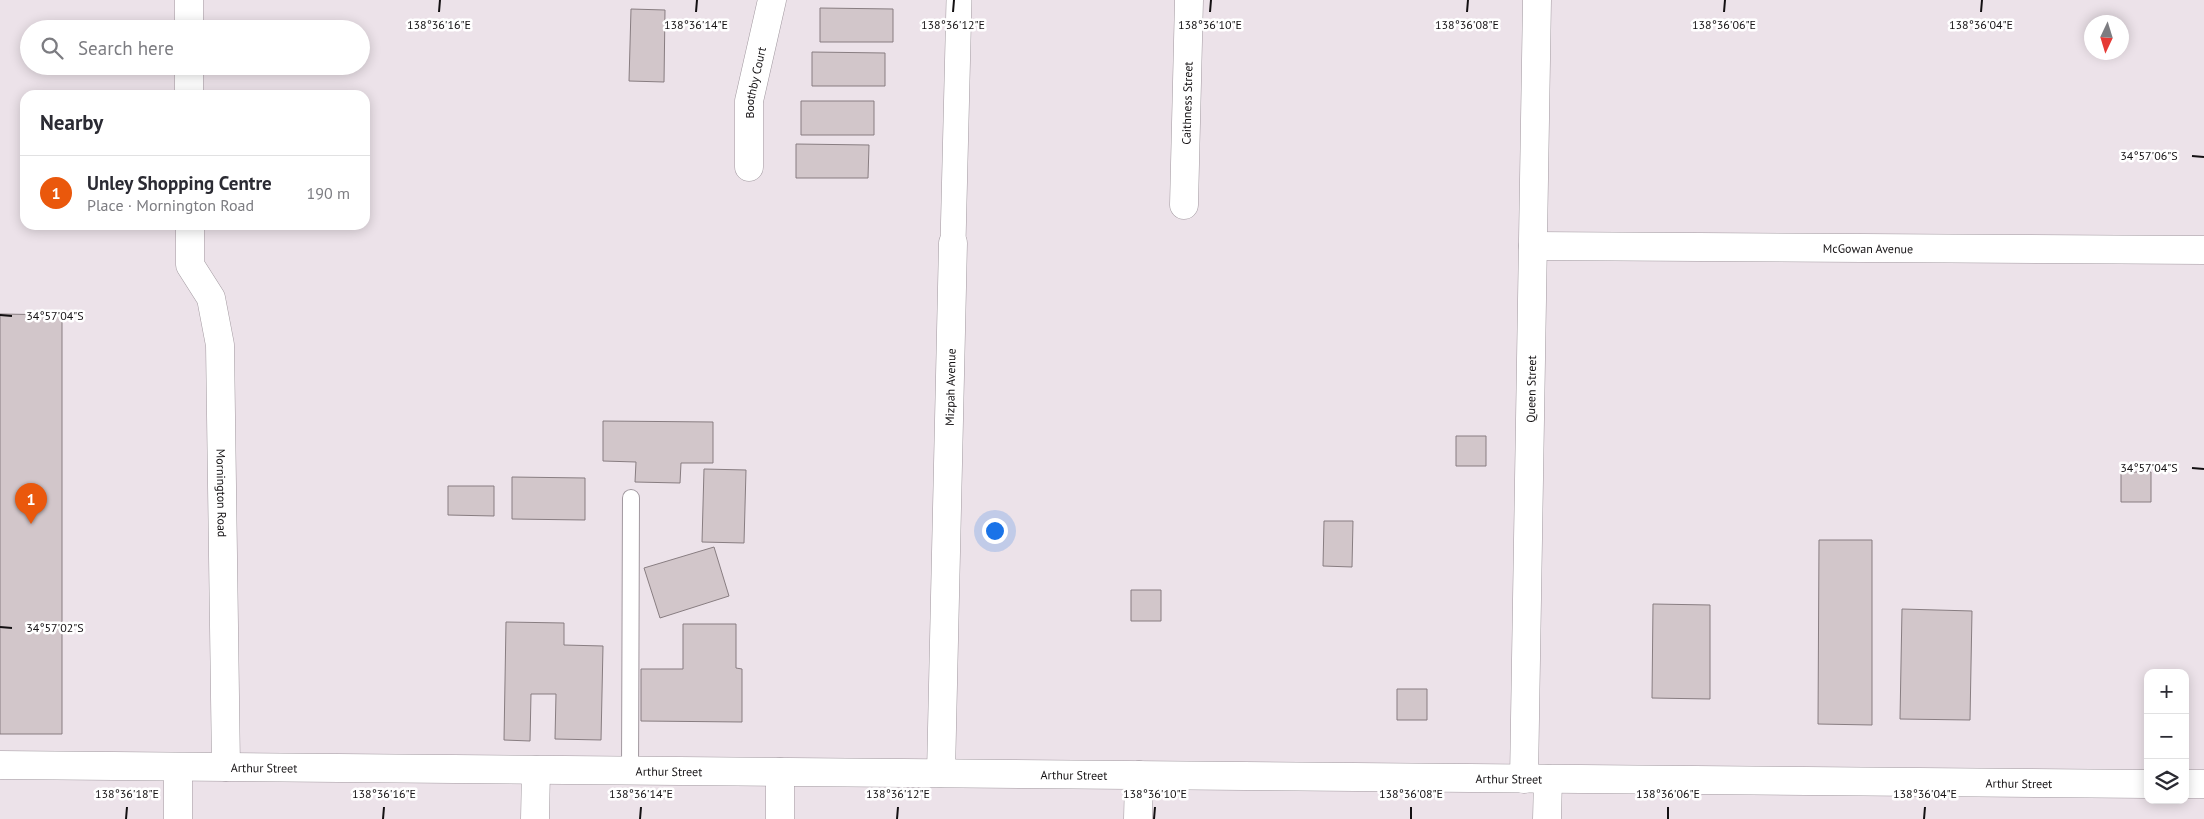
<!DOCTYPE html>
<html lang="en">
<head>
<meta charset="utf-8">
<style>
	:root { --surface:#fff; --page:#f2f2f3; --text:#2b2b33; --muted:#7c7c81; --line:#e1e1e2; --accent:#ea580c }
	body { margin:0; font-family:"PT Sans",sans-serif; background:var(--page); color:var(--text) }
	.controls { position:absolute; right:15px; bottom:15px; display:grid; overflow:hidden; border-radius:10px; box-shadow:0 2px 12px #0003 }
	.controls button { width:45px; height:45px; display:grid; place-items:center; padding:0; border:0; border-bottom:1px solid var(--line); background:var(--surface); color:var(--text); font:25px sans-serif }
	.compass { position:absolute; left:2084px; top:15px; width:45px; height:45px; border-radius:50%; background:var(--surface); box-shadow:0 2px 12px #0003; rotate:184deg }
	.you { position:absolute; left:994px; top:530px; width:18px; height:18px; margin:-12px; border:4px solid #fff; border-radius:50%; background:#1a73e8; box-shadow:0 0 0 8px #1a73e833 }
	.badge { display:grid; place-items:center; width:32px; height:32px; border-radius:50%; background:var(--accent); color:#fff; font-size:16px; font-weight:700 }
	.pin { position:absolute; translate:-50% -41px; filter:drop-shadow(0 1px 2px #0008) }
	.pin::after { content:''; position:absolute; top:26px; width:18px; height:15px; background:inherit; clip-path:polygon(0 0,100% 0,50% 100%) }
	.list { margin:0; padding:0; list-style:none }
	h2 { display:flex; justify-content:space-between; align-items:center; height:65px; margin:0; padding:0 20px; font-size:21px }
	h2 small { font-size:16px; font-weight:400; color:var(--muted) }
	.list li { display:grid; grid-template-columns:32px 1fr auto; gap:15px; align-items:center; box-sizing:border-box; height:75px; padding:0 20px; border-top:1px solid var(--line) }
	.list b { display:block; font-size:19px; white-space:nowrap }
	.list p { margin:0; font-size:16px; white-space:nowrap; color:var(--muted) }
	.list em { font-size:16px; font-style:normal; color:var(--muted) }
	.icon { flex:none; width:28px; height:28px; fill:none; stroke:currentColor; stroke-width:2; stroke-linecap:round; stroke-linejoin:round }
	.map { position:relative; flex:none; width:2204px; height:819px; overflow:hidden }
	.search { position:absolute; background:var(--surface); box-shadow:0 2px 12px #0003; left:20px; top:20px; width:350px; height:55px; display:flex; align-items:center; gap:12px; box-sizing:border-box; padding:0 18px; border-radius:28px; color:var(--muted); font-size:19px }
	.panel { position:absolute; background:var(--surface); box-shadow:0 2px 12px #0003; left:20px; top:90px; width:350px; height:140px; border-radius:15px }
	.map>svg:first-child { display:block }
	.building { fill:#d2c6ca; stroke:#887d81 }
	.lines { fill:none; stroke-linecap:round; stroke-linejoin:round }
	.service-casing { stroke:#a1989f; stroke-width:18 }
	.pedestrian-casing { stroke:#a1989f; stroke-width:26 }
	.minor-casing { stroke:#a1989f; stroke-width:29 }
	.service { stroke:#fff; stroke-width:16 }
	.pedestrian { stroke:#fff; stroke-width:25 }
	.minor { stroke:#fff; stroke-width:28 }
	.ticks { fill:none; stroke:#131012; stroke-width:2 }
	.labels { text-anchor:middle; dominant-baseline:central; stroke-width:5; stroke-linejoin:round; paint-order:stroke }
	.street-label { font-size:12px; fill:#131012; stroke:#fff }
	.ticks-label { font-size:12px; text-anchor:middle; fill:#131012; stroke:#fff; stroke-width:5; stroke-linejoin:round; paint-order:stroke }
</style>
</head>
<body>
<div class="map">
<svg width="2204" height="819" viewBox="0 0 2204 819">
	<rect width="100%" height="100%" fill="#ece2e9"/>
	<!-- building -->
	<path class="building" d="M 820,8 L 893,9 L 893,42 L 820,42 Z
		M 631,9 L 665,10 L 664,82 L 629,81 Z
		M 812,52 L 885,53 L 885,86 L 812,86 Z
		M 801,101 L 874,101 L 874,135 L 801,135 Z
		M 796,144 L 869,145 L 868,178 L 796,178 Z
		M 0,314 L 62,315 L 62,734 L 0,734 Z
		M 603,421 L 713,422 L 713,463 L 681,463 L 680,483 L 635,482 L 636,462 L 603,461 Z
		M 1456,436 L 1486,436 L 1486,466 L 1456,466 Z
		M 704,469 L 746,470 L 744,543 L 702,542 Z
		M 2121,472 L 2151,472 L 2151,502 L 2121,502 Z
		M 512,477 L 585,478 L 585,520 L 512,519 Z
		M 448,486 L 494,486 L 494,516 L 448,515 Z
		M 1324,521 L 1353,521 L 1352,567 L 1323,566 Z
		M 1819,540 L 1872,540 L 1872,725 L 1818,724 Z
		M 714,547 L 729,596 L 660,618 L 644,568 Z
		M 1131,590 L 1161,590 L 1161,621 L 1131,621 Z
		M 1653,604 L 1710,605 L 1710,699 L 1652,698 Z
		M 1902,609 L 1972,611 L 1970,720 L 1900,719 Z
		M 506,622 L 564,623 L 564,645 L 603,646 L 601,740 L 555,739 L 556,694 L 531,694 L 530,741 L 504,740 Z
		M 683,624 L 736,624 L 736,668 L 742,669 L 742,722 L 641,721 L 641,669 L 683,669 Z
		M 1397,689 L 1427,689 L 1427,720 L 1397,720 Z"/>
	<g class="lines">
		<!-- service casing -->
		<g class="service-casing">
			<path id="service" d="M 630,771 L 631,498"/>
		</g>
		<!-- pedestrian casing -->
		<g class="pedestrian-casing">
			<path id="pedestrian" d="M 953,243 L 959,0"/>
		</g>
		<!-- minor casing -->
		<g class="minor-casing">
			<g id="minor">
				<path d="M 189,0 L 189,29"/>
				<path d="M 189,66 L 189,95"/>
				<path id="s1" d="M 749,167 L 749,101 L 772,0"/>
				<path id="s2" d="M 1184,205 L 1189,0"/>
				<path id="s3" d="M 190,225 L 190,265 L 211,298 L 220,345 L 226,767"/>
				<path id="s4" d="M 1533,246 L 2204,250"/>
				<path id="s5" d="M 0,765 L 2148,784"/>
				<path d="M 178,767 L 178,819"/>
				<path id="s6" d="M 941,773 L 953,243"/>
				<path id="s7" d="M 1524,779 L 1537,0"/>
				<path d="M 2185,784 L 2204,784"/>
				<path d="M 535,819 L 536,770"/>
				<path d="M 780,819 L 780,772"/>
				<path d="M 1138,819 L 1139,775"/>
				<path d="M 1547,819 L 1548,779"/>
			</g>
		</g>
		<!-- service -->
		<use href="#service" class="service"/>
		<!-- pedestrian -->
		<use href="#pedestrian" class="pedestrian"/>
		<!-- minor -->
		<use href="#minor" class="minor"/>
	</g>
	<!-- ticks -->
	<path class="ticks" d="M 439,12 L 440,0M 696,12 L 697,0M 953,12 L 954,0M 1210,12 L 1211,0M 1467,12 L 1468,0M 1724,12 L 1725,0M 1981,12 L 1982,0M 2192,156 L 2204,157M 0,315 L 12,316M 2192,468 L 2204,469M 0,627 L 12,628M 126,819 L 127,807M 383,819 L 384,807M 640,819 L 641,807M 897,819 L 898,807M 1154,819 L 1155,807M 1411,819 L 1411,807M 1668,819 L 1668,807M 1924,819 L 1925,807"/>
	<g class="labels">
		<!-- street labels -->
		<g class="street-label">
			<text stroke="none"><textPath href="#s1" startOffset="85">Boothby Court</textPath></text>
			<text stroke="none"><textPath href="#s2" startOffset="102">Caithness Street</textPath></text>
			<text stroke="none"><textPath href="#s4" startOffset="335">McGowan Avenue</textPath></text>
			<text stroke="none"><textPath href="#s6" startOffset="386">Mizpah Avenue</textPath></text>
			<text stroke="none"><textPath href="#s7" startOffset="390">Queen Street</textPath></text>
			<text stroke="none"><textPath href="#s3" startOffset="275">Mornington Road</textPath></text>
			<text stroke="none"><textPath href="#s5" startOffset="264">Arthur Street</textPath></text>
			<text stroke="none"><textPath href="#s5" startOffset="669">Arthur Street</textPath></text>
			<text stroke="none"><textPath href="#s5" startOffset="1074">Arthur Street</textPath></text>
			<text stroke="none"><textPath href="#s5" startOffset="1509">Arthur Street</textPath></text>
			<text stroke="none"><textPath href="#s5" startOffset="2019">Arthur Street</textPath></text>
		</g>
	</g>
	<g class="ticks-label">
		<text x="439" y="29">138°36'16"E</text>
		<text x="696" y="29">138°36'14"E</text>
		<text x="953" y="29">138°36'12"E</text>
		<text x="1210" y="29">138°36'10"E</text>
		<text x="1467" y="29">138°36'08"E</text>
		<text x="1724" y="29">138°36'06"E</text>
		<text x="1981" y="29">138°36'04"E</text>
		<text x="2149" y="160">34°57'06"S</text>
		<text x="55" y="320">34°57'04"S</text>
		<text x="2149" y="472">34°57'04"S</text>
		<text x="55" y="632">34°57'02"S</text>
		<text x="127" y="798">138°36'18"E</text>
		<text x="384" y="798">138°36'16"E</text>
		<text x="641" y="798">138°36'14"E</text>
		<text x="898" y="798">138°36'12"E</text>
		<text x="1155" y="798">138°36'10"E</text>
		<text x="1411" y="798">138°36'08"E</text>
		<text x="1668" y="798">138°36'06"E</text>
		<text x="1925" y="798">138°36'04"E</text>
	</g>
</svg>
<div class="controls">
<button>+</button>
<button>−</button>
<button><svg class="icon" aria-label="layers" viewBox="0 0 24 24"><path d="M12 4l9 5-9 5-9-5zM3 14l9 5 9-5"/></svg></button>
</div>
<svg class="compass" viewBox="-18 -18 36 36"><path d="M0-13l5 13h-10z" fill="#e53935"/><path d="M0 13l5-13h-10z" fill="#7c7c81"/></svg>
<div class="you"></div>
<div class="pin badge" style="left:31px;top:524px">1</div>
<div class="search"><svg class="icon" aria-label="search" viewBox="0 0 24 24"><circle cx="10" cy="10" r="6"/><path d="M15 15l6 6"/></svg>Search here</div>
<section class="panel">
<h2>Nearby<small></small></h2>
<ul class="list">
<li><span class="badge">1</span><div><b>Unley Shopping Centre</b><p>Place · Mornington Road</p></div><em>190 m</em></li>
</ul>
</section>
</div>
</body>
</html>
